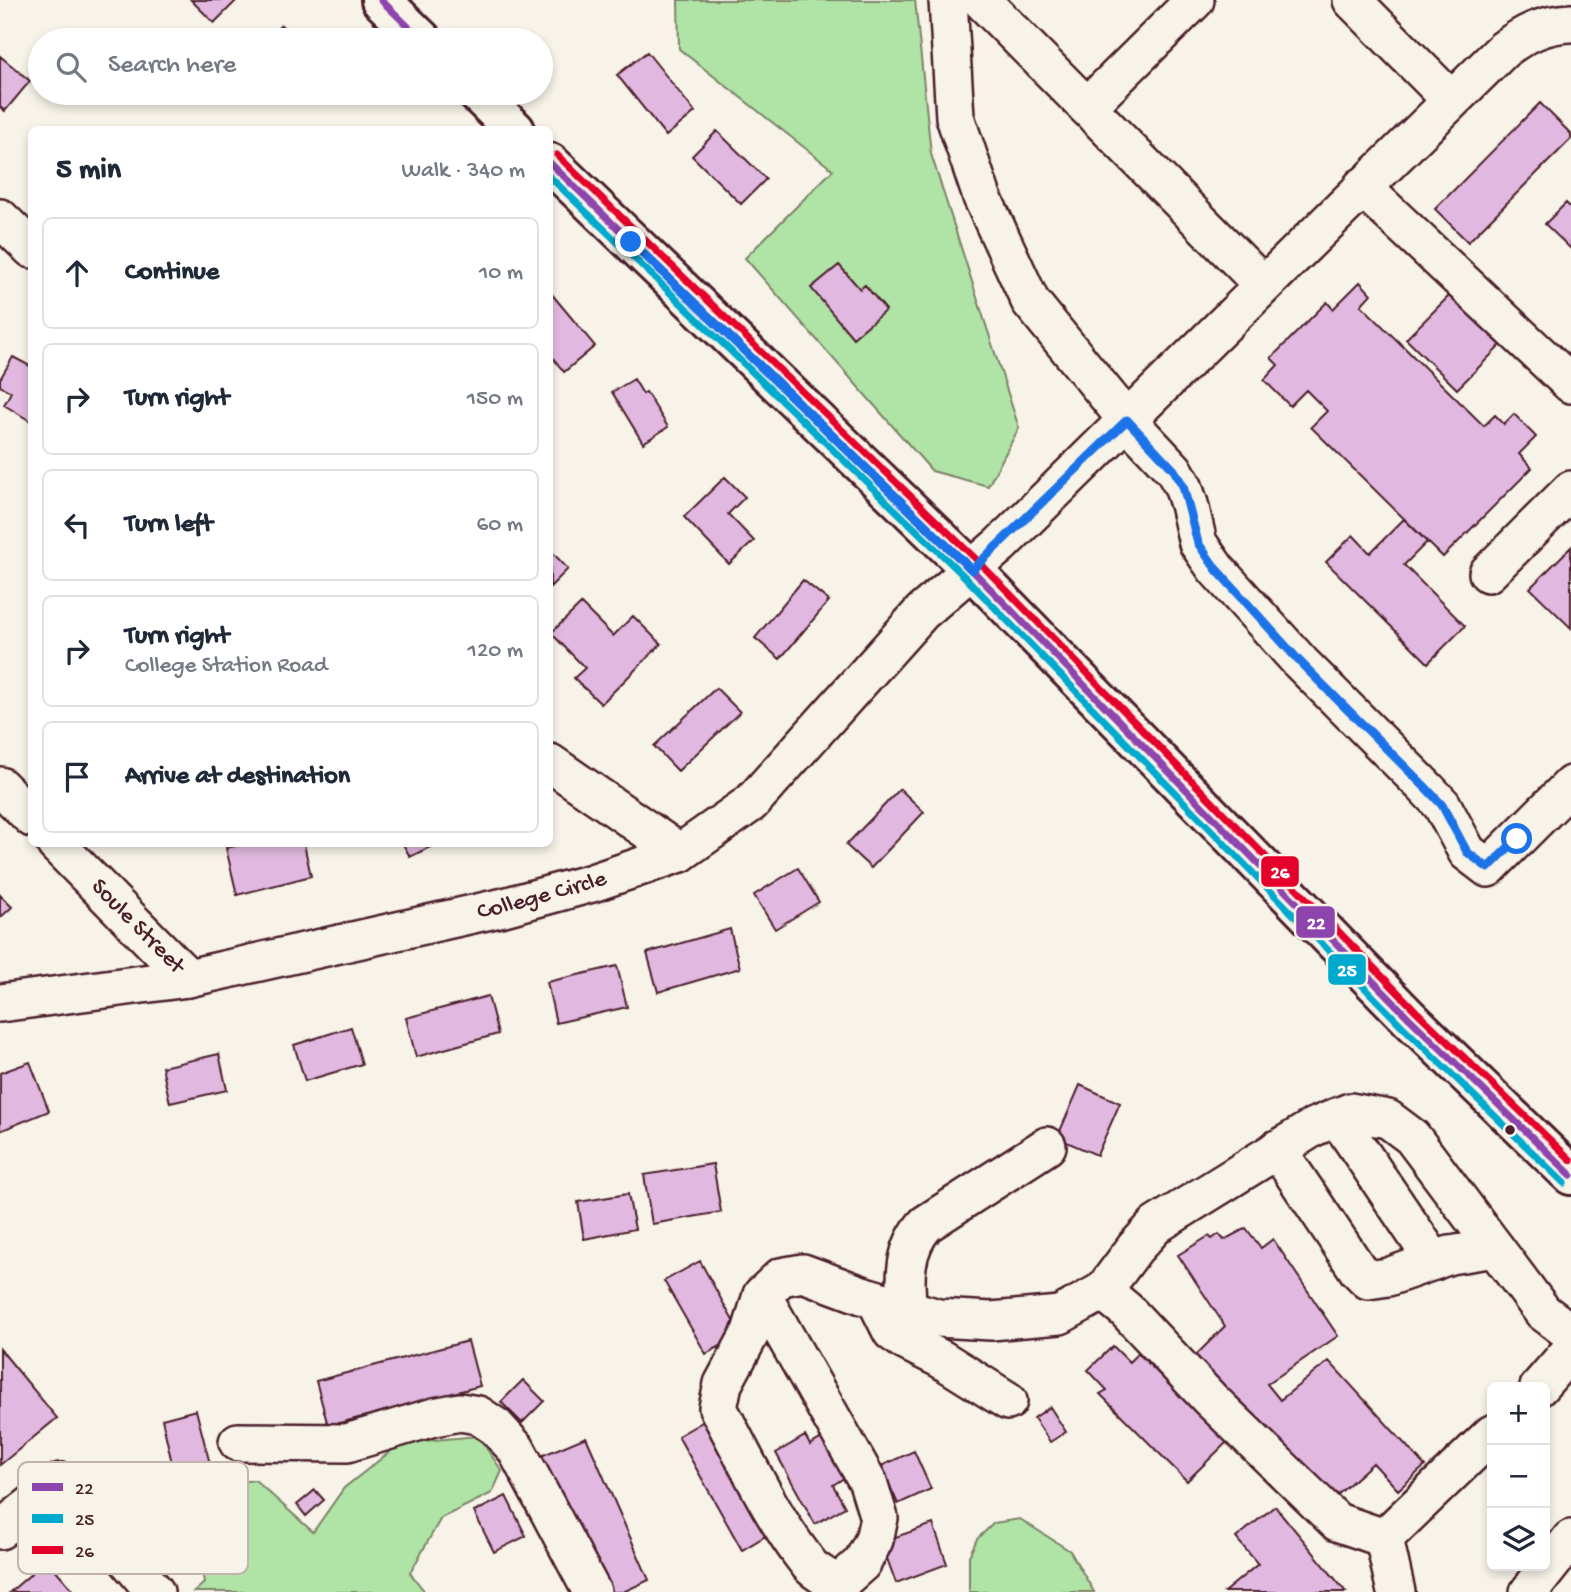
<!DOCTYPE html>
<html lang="en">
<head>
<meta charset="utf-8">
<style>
	:root { --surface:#fff; --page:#f2f2f3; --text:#1f2937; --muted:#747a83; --line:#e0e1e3 }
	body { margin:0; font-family:"Gochi Hand",sans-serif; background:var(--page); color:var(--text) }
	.controls { position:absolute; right:21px; bottom:21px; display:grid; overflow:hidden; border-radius:10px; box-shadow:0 4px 10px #0003 }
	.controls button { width:63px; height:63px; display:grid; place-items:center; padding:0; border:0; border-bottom:2px solid var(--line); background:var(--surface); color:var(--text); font:35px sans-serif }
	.stop { position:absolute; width:21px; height:21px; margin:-16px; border:5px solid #1a73e8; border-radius:50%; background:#fff }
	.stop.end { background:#1a73e8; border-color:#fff; box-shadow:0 2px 7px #0008 }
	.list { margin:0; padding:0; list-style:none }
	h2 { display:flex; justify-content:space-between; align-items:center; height:91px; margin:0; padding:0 28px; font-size:30px }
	h2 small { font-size:23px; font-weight:400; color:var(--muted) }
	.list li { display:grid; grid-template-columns:46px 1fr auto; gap:21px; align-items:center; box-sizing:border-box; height:112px; margin:0 14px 14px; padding:0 14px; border:2px solid var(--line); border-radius:10px }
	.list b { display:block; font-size:26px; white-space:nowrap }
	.list p { margin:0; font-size:23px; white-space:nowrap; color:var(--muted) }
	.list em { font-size:23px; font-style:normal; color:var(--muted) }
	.icon { flex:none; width:38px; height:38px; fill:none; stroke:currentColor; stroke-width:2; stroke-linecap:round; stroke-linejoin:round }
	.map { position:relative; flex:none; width:1571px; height:1592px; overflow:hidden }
	.search { position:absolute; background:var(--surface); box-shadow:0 4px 10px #0003; left:28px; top:28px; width:525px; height:77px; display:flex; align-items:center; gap:18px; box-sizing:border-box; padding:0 24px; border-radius:38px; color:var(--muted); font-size:26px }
	.panel { position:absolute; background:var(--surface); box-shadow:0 4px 10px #0003; left:28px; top:126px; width:525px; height:721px; border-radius:10px }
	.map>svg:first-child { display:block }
	.green { fill:#afe4a6; stroke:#7c8268; stroke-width:2 }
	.building { fill:#e1b8e0; stroke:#4a1f2b; stroke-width:2 }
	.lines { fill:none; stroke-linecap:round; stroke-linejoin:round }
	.minor-casing { stroke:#4a1f2b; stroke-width:42 }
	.major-casing { stroke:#4a1f2b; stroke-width:44 }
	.minor { stroke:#f7f3e8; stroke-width:37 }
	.major { stroke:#f7f3e8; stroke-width:38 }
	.bus-1-casing { stroke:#f7f3e8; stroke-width:12 }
	.bus-2-casing { stroke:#f7f3e8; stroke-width:12 }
	.bus-3-casing { stroke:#f7f3e8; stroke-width:12 }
	.bus-1 { stroke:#8e44ad; stroke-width:7 }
	.bus-2 { stroke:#00a9ce; stroke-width:7 }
	.bus-3 { stroke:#e4002b; stroke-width:7 }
	.route { stroke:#1a73e8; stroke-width:9 }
	.bus-dot { fill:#4a1f2b; stroke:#f7f3e8; stroke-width:2.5 }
	.labels { text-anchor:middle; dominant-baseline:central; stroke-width:6; stroke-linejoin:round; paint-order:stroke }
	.street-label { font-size:24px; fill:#4a1f2b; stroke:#f7f3e8 }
	.key { fill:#f7f3e8; stroke:#c3b3af; stroke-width:2 }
	.key-label { font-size:19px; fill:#4a1f2b }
	.line-badge { stroke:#f7f3e8; stroke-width:2.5 }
	.badge-label { font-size:19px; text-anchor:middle; font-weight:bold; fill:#fff }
</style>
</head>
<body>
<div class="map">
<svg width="1571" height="1592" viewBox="0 0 1571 1592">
	<rect width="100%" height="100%" fill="#f7f3e8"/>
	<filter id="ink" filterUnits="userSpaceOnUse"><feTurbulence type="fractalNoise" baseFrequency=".0143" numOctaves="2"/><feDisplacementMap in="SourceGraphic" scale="14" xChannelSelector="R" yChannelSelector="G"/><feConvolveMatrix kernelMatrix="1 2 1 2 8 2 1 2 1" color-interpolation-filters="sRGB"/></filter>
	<g filter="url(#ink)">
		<!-- green -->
		<path class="green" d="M 678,0 L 915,0 L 931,154 L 1019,428 L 988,486 L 932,471 L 745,258 L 833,170 L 679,49 Z
			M 478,1436 L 502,1471 L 492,1493 L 441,1518 L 410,1573 L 425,1592 L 194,1592 L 204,1583 L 201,1560 L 150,1494 L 255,1480 L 313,1532 L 344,1488 L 401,1443 Z
			M 1020,1519 L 1070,1551 L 1094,1592 L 969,1592 L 969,1556 L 977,1539 L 994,1523 Z"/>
		<!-- building -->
		<path class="building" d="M 191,0 L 237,0 L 214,23 Z
			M 281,25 L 297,40 L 267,40 Z
			M 647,52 L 695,112 L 666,136 L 617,75 Z
			M 0,56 L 30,81 L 5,111 L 0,107 Z
			M 1540,103 L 1571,134 L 1571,139 L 1468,242 L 1435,209 Z
			M 717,131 L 766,179 L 741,204 L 692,156 Z
			M 1566,203 L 1571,208 L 1571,249 L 1545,224 Z
			M 839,265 L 860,289 L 865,285 L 886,310 L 853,338 L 811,288 Z
			M 1360,282 L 1371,294 L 1361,305 L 1484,426 L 1495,415 L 1504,424 L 1514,414 L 1536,437 L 1519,454 L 1532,468 L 1443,557 L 1311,427 L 1327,411 L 1306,390 L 1290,406 L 1264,380 L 1278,365 L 1271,358 L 1327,302 L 1333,309 Z
			M 550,292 L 595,346 L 564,372 L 550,354 Z
			M 1451,294 L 1501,345 L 1457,389 L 1406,339 Z
			M 13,357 L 32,367 L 32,422 L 4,405 L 11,392 L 0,386 L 0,379 Z
			M 634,379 L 643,394 L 646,392 L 668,427 L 643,443 L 612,392 Z
			M 725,477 L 745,497 L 728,514 L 754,541 L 729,564 L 684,517 Z
			M 1404,519 L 1427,542 L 1404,565 L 1465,626 L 1428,663 L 1326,562 L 1353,535 L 1370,553 Z
			M 1571,547 L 1571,628 L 1530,588 Z
			M 550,550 L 568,569 L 550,587 Z
			M 803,580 L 829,601 L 780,659 L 755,638 Z
			M 581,604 L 613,636 L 633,616 L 661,644 L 601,704 L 574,678 L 585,668 L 551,633 Z
			M 716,688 L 740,712 L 678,771 L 654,746 Z
			M 900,789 L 924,812 L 871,868 L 846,845 Z
			M 244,844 L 304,844 L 311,876 L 237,895 L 226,848 Z
			M 403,844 L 436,844 L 410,857 Z
			M 798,868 L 819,902 L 775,929 L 754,895 Z
			M 0,895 L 12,907 L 0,918 Z
			M 730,929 L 740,968 L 658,992 L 647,953 Z
			M 617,966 L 627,1007 L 556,1023 L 547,982 Z
			M 488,996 L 498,1034 L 416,1057 L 406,1018 Z
			M 351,1027 L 362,1064 L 305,1081 L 294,1045 Z
			M 219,1054 L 227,1090 L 170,1103 L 162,1067 Z
			M 30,1062 L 49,1111 L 0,1131 L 0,1073 Z
			M 1080,1085 L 1120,1103 L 1097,1155 L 1057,1138 Z
			M 713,1164 L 721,1212 L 652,1224 L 644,1175 Z
			M 628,1194 L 635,1229 L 584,1239 L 578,1202 Z
			M 1246,1228 L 1261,1248 L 1273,1239 L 1338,1336 L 1267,1384 L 1280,1400 L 1329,1361 L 1425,1466 L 1398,1490 L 1373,1463 L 1325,1506 L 1186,1365 L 1225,1326 L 1178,1255 L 1209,1236 L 1212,1239 L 1219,1234 L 1224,1240 Z
			M 700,1261 L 741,1335 L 706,1354 L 664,1281 Z
			M 468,1341 L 480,1386 L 328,1426 L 316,1381 Z
			M 1113,1346 L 1129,1362 L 1138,1353 L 1227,1442 L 1187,1481 L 1100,1394 L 1107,1390 L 1088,1370 Z
			M 0,1349 L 57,1418 L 0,1465 Z
			M 523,1380 L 544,1401 L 522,1423 L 501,1402 Z
			M 1050,1407 L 1066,1432 L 1050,1442 L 1034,1418 Z
			M 196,1410 L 210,1464 L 174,1472 L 162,1419 Z
			M 709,1418 L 774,1531 L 742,1550 L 678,1436 Z
			M 805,1436 L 810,1445 L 822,1438 L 844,1478 L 833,1485 L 845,1507 L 815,1524 L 776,1453 Z
			M 586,1437 L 649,1580 L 623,1592 L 602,1592 L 541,1456 Z
			M 914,1451 L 931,1489 L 898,1504 L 881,1466 Z
			M 315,1490 L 324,1500 L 306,1516 L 297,1505 Z
			M 506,1496 L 526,1536 L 494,1552 L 474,1512 Z
			M 1275,1506 L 1346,1592 L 1224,1592 L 1258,1564 L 1236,1538 Z
			M 933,1524 L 947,1564 L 896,1583 L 881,1542 Z
			M 47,1560 L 75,1592 L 10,1592 Z"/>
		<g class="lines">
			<!-- minor casing -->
			<g class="minor-casing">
				<g id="minor">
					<path d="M 948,0 L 955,117 L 982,197 L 1030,301 L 1127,420 L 1174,470 L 1183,486 L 1189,504 L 1198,543 L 1216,569 L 1301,663 L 1427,789 L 1442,805 L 1467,852 L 1488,868 L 1571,785"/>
					<path d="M 981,0 L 1087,107"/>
					<path d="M 1195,0 L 1087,107 L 1263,285"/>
					<path d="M 1352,0 L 1451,100"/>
					<path d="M 1362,187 L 1571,384"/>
					<path d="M 0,218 L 32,249"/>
					<path d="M 1488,573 L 1571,490"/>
					<path d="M 550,763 L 680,853"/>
					<path d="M 0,786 L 32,818"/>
					<path id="s1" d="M 56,844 L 188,978"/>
					<path id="s2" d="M 0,1003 L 188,978 L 504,907 L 592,883 L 680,853 L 751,803 L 922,612 L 1000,545 L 1503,50 C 1524,34 1543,24 1571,23"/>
					<path d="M 1337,1117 L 1434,1261"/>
					<path d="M 1277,1149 L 1358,1270 L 1368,1280 L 1388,1277 L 1450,1255 L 1495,1248"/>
					<path d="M 762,1295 L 868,1482 L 879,1518 L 874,1540 L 862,1563 L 837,1585"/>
					<path d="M 876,1300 L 892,1332 L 905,1341 L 941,1359 L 1008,1401"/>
					<path d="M 908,1309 C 904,1279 904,1248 926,1224 L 1047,1146"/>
					<path d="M 1539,1387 L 1571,1350"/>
					<path d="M 238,1442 L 347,1443 L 434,1417 L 460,1412 L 478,1415 L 496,1427 L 516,1449 L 592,1592"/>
					<path d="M 0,1530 L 61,1482 L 155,1592"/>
					<path d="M 1384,1538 L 1337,1522 L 1210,1399 L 1126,1310 L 1103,1291 L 1135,1248 L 1156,1225 L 1314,1127 L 1350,1112 L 1388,1119 L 1412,1137 L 1543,1312 L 1571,1333"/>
					<path d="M 1384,1538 L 1492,1434"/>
					<path d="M 1384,1538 L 1396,1592"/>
					<path d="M 839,1592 C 835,1578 816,1575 808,1563 C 771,1516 746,1460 718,1408 L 723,1384 L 751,1332 L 762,1295 L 781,1277 L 803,1273 L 862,1295 L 938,1318 L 991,1321 L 1060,1315 L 1103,1291"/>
					<path d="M 1529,1592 L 1571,1539"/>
				</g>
			</g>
			<!-- major casing -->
			<g class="major-casing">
				<path id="major" d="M 381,0 L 422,40
					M 477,93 L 515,130
					M 550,163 L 972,570 L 1409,1018 L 1571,1175"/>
			</g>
			<!-- minor -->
			<use href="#minor" class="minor"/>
			<!-- major -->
			<use href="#major" class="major"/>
			<!-- bus-1 casing -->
			<g class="bus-1-casing">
				<path id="bus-1" d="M 381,0 L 422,40
					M 550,163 L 972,570 L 1409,1018 L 1571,1175"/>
			</g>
			<!-- bus-2 casing -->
			<g class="bus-2-casing">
				<path id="bus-2" d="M 550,177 L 965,577 L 1401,1025 L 1564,1183"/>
			</g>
			<!-- bus-3 casing -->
			<g class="bus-3-casing">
				<path id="bus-3" d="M 557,155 L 979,562 L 1416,1011 L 1571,1160"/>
			</g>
			<!-- bus-1 -->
			<use href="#bus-1" class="bus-1"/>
			<!-- bus-2 -->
			<use href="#bus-2" class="bus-2"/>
			<!-- bus-3 -->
			<use href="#bus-3" class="bus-3"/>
		</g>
	</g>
	<g class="lines" filter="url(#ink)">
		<!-- route -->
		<path class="route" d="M 631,242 L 972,570 L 1127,420 L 1174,470 L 1183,486 L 1198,543 L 1216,569 L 1301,663 L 1427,789 L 1442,805 L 1467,852 L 1488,868 L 1517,839"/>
	</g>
	<!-- markers -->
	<circle class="bus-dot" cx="1510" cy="1130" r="6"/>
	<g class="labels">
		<!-- street labels -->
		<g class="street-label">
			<text stroke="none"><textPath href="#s2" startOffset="553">College Circle</textPath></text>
			<text stroke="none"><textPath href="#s1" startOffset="116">Soule Street</textPath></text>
		</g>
	</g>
	<!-- legend -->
	<rect x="18" y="1462" width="230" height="112" rx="10" class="key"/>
	<rect x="32" y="1483" width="31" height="8" fill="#8e44ad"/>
	<rect x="32" y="1514" width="31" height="9" fill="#00a9ce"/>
	<rect x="32" y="1546" width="31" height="8" fill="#e4002b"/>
	<g class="key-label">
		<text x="75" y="1494">22</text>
		<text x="75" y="1525">25</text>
		<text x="75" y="1557">26</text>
	</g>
	<g class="line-badge">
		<rect x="1260" y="855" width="40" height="33" rx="7" fill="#e4002b"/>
		<rect x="1295" y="905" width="41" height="34" rx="7" fill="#8e44ad"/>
		<rect x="1327" y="953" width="40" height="33" rx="7" fill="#00a9ce"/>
	</g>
	<g class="badge-label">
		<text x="1280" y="878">26</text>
		<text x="1316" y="929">22</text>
		<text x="1347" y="976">25</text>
	</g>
</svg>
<div class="controls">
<button>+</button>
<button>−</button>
<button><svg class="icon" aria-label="layers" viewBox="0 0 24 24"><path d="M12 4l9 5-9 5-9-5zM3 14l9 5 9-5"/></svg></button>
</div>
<div class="stop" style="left:1517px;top:839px"></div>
<div class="stop end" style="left:631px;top:242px"></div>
<div class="search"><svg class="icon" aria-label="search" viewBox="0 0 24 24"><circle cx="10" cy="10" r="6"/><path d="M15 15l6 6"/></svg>Search here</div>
<section class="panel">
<h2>5 min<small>Walk · 340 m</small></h2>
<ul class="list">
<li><svg class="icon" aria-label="ahead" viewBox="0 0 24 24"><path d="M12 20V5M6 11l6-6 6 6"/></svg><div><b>Continue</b></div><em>10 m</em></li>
<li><svg class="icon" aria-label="right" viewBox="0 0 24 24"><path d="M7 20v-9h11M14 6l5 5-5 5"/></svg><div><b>Turn right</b></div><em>150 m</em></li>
<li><svg class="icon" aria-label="left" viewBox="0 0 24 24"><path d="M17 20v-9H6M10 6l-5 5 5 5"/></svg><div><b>Turn left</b></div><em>60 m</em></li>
<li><svg class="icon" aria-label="right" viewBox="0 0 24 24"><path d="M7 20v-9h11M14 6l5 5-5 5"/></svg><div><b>Turn right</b><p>College Station Road</p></div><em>120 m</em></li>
<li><svg class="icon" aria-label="arrive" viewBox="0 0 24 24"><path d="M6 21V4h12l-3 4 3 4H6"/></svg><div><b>Arrive at destination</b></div></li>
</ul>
</section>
</div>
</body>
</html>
